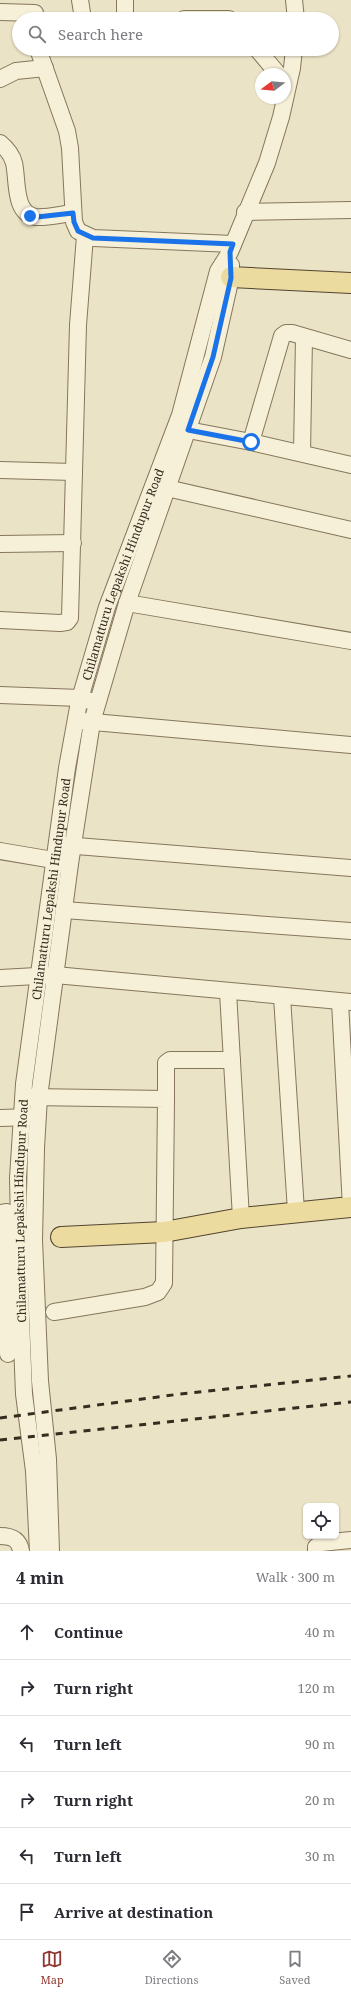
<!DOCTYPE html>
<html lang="en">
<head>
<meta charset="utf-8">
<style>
	:root { --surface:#fff; --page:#f7f7f7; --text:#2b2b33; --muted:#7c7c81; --line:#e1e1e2; --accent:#903830 }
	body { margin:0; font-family:"Noto Serif",serif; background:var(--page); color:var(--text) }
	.controls { position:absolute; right:12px; bottom:12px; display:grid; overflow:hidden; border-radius:6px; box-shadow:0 1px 3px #0004 }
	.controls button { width:36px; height:36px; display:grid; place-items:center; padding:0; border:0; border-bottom:1px solid var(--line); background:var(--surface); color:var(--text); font:20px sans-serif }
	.compass { position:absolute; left:255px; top:68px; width:36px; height:36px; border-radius:50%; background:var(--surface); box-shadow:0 1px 3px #0004; rotate:254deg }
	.stop { position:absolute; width:12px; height:12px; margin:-9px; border:3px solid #1a73e8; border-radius:50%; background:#fff }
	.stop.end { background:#1a73e8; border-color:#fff; box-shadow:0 1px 4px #0008 }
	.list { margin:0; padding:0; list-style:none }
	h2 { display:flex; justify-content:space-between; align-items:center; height:52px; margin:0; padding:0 16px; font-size:17px }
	h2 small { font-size:13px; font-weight:400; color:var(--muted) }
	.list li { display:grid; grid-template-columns:26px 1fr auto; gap:12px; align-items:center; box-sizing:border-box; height:56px; padding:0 16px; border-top:1px solid var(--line) }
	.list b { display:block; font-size:15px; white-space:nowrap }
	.list em { font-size:13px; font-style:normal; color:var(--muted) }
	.icon { flex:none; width:22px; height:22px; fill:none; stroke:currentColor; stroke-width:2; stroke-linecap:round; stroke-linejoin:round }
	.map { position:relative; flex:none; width:351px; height:1551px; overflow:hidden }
	.search { position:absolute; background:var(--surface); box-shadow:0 1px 3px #0004; left:12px; right:12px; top:12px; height:44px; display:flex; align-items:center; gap:10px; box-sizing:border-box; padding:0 14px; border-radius:22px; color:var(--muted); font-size:15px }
	.sheet { height:388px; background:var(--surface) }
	nav { display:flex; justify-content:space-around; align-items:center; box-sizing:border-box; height:56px; border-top:1px solid var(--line); background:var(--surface); font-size:11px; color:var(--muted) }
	nav a { display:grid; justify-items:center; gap:2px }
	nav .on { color:var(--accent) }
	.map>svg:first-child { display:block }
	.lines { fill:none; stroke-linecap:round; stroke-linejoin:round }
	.minor-casing { stroke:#85765c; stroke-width:18 }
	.major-casing { stroke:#534430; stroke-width:22 }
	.minor { stroke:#f7f0d8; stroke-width:16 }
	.major { stroke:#ecdb9f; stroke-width:20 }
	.rail { stroke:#362c1f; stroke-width:3; stroke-dasharray:7 7; stroke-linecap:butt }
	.route { stroke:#1a73e8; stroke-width:5 }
	.labels { text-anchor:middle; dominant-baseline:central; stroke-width:3.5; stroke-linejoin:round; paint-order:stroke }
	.street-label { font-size:12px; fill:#362c1f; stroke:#f3edd4 }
</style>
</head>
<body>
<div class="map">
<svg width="351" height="1551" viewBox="0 0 351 1551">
	<rect width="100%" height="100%" fill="#ebe3c5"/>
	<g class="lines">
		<!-- minor casing -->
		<g class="minor-casing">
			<g id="minor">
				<path d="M 80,0 L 83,19"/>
				<path d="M 125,0 L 125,19"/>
				<path d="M 294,0 L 296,19"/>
				<path d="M 0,12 L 35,13"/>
				<path d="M 184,19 L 229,19"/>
				<path d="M 38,49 L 67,131 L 70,148 L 74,222 L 78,231 L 93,238 L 233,244"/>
				<path d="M 257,49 L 278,74"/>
				<path d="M 0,79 L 16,71 L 45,68"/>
				<path d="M 0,143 C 6,148 12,155 14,163 C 18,179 13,214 36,217 C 47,218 62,214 73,213"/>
				<path d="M 245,212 L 351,210"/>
				<path d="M 188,430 L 251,442 L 351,465"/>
				<path d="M 251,442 L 282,336 L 286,333 L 292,333 L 351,350"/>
				<path d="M 302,453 L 304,337"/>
				<path d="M 0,470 L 74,472"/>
				<path d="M 158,486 L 351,530"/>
				<path d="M 0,544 L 73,543"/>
				<path d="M 127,603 L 351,641"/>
				<path d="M 0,620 L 60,623 L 67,622 L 70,618 L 78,325 L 85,236"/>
				<path d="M 0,695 L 80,698 L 90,701"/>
				<path d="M 82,721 L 351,745"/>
				<path d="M 64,845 L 351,868"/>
				<path d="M 0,851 L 65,862"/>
				<path d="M 64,910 L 351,931"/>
				<path d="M 0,978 L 55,975 L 351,1002"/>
				<path d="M 228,992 L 241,1218"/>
				<path d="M 282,997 L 296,1211"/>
				<path d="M 340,1002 L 351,1207"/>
				<path d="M 29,1097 L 166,1099 L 164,1283 L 158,1292 L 145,1297 L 54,1312"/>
				<path d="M 166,1099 L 166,1063 L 170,1060 L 232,1060"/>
				<path d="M 0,1118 L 32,1117"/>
				<path d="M 0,1213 L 7,1212 L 7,1313"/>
				<path d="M 0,1313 L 7,1313 L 8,1354"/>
				<path d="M 0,1536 C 12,1536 19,1539 21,1551"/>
				<path id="s1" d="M 38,1551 L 34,1471 L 24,1394 L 21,1318 L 18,1178 L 24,1084 L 67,768 L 79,702 L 107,607 L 180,415 L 218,271 L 230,252 L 267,163 L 281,117 L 292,68 L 294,49"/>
				<path d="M 51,1551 L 48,1459 L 40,1381 L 34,1240 L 36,1148 L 39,1097 L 70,864 L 92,722 L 127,603 L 213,357 L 231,277 L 231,265"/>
				<path d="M 316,1551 L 316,1547 L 321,1543 L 351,1540"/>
			</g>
		</g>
		<!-- major casing -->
		<g class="major-casing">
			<path id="major" d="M 231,277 L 351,283
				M 61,1237 L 164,1232 L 241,1218 L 351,1207"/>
		</g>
		<!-- minor -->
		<use href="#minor" class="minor"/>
		<!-- major -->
		<use href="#major" class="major"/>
		<!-- rail -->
		<path class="rail" d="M 0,1418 L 180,1394 L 351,1376
			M 0,1440 L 351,1402"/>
	</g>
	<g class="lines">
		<!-- route -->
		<path class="route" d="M 30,216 L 37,217 L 73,213 L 74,222 L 78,231 L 93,238 L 233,244 L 230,252 L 231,278 L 213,357 L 188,430 L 251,442"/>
	</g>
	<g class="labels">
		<!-- street labels -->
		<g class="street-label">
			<text stroke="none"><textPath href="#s1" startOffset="989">Chilamatturu Lepakshi Hindupur Road</textPath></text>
			<text stroke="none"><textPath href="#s1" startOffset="665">Chilamatturu Lepakshi Hindupur Road</textPath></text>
			<text stroke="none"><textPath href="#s1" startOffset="341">Chilamatturu Lepakshi Hindupur Road</textPath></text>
		</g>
	</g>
</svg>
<div class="controls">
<button><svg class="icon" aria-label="locate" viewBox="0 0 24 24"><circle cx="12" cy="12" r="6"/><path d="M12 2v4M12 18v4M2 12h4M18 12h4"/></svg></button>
</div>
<svg class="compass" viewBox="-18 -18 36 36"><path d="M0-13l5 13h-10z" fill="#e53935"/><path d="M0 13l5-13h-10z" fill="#7c7c81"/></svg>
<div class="stop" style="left:251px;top:442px"></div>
<div class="stop end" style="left:30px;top:216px"></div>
<div class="search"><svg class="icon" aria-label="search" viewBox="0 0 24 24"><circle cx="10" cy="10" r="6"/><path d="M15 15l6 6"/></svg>Search here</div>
</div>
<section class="sheet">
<h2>4 min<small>Walk · 300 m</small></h2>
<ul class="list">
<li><svg class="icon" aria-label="ahead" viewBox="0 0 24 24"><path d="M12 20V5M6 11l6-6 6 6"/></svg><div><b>Continue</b></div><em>40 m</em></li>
<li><svg class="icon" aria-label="right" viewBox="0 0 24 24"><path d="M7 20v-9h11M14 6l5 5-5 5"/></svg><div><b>Turn right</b></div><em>120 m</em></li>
<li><svg class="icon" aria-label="left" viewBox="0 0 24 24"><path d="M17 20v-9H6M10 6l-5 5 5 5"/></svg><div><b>Turn left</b></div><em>90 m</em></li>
<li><svg class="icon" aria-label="right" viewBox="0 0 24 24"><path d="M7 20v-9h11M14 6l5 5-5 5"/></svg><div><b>Turn right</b></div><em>20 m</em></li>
<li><svg class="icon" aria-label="left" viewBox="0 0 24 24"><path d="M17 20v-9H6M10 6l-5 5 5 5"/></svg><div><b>Turn left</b></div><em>30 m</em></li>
<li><svg class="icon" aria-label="arrive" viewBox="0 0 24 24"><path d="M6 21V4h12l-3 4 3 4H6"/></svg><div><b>Arrive at destination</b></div></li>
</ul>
</section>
<nav>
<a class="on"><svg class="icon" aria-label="map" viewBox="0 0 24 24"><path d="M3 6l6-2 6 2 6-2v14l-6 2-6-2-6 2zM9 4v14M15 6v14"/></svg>Map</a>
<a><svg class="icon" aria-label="directions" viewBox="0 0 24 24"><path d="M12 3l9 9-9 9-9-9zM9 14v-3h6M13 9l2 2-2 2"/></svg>Directions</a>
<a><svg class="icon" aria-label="saved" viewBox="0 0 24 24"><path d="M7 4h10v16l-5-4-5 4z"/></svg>Saved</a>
</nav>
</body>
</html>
